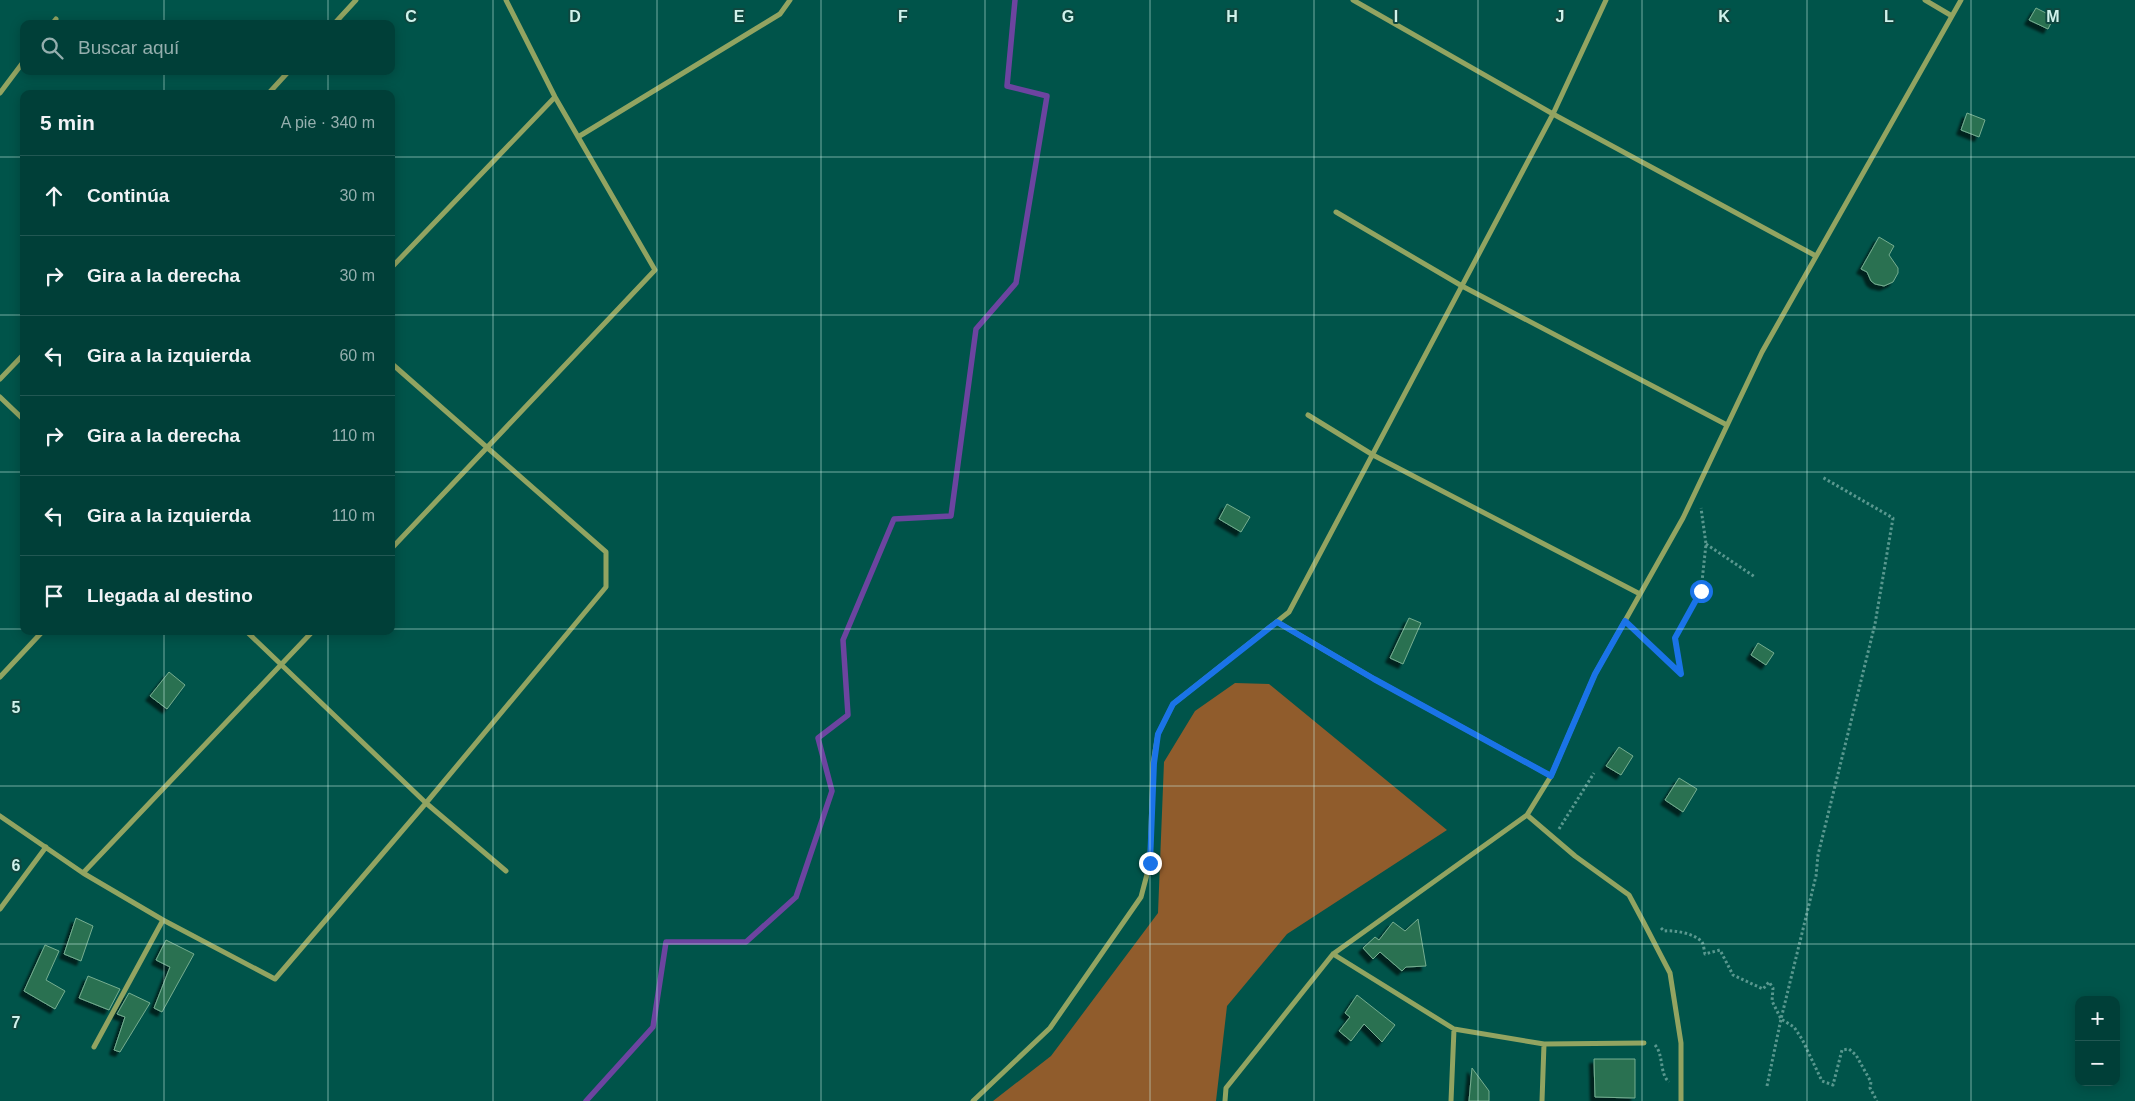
<!DOCTYPE html>
<html lang="es">
<head>
<meta charset="utf-8">
<style>
	:root { --surface:#003f38; --page:#0a4640; --text:#f1f3f6; --muted:#95afae; --line:#225853 }
	body { margin:0; font-family:Helvetica,sans-serif; background:var(--page); color:var(--text) }
	.controls { position:absolute; right:15px; bottom:15px; display:grid; overflow:hidden; border-radius:10px; box-shadow:0 2px 12px #0003 }
	.controls button { width:45px; height:45px; display:grid; place-items:center; padding:0; border:0; border-bottom:1px solid var(--line); background:var(--surface); color:var(--text); font:25px sans-serif }
	.stop { position:absolute; width:15px; height:15px; margin:-11px; border:4px solid #1a73e8; border-radius:50%; background:#fff }
	.stop.end { background:#1a73e8; border-color:#fff; box-shadow:0 1px 5px #0008 }
	.list { margin:0; padding:0; list-style:none }
	h2 { display:flex; justify-content:space-between; align-items:center; height:65px; margin:0; padding:0 20px; font-size:21px }
	h2 small { font-size:16px; font-weight:400; color:var(--muted) }
	.list li { display:grid; grid-template-columns:32px 1fr auto; gap:15px; align-items:center; box-sizing:border-box; height:80px; padding:0 20px; border-top:1px solid var(--line) }
	.list b { display:block; font-size:19px; white-space:nowrap }
	.list em { font-size:16px; font-style:normal; color:var(--muted) }
	.icon { flex:none; width:28px; height:28px; fill:none; stroke:currentColor; stroke-width:2; stroke-linecap:round; stroke-linejoin:round }
	.map { position:relative; flex:none; width:2135px; height:1101px; overflow:hidden }
	.search { position:absolute; background:var(--surface); box-shadow:0 2px 12px #0003; left:20px; top:20px; width:375px; height:55px; display:flex; align-items:center; gap:12px; box-sizing:border-box; padding:0 18px; border-radius:10px; color:var(--muted); font-size:19px }
	.panel { position:absolute; background:var(--surface); box-shadow:0 2px 12px #0003; left:20px; top:90px; width:375px; height:545px; border-radius:10px }
	.map>svg:first-child { display:block }
	.green { fill:#905c2c }
	.lines { fill:none; stroke-linecap:round; stroke-linejoin:round }
	.stream { stroke:#6c44a0; stroke-width:5.5 }
	.building { fill:#2b7151; stroke:#76ae91; filter:url(#shadow) }
	.path { stroke:#59988f; stroke-width:3; stroke-dasharray:2.5 2.5; stroke-linecap:butt }
	.street { stroke:#92a461; stroke-width:5 }
	.route { stroke:#1a73e8; stroke-width:6 }
	.grid { fill:none; stroke:#d0f2eb; stroke-width:1; stroke-opacity:0.55 }
	.grid-label { font-size:16px; text-anchor:middle; font-weight:bold; fill:#d0f2eb; stroke:#0e473f; stroke-width:4; stroke-linejoin:round; paint-order:stroke }
</style>
</head>
<body>
<div class="map">
<svg width="2135" height="1101" viewBox="0 0 2135 1101">
	<defs>
		<filter id="shadow"><feDropShadow dx="-4.5" dy="4.5" stdDeviation="1" flood-color="#0009"/></filter>
	</defs>
	<rect width="100%" height="100%" fill="#00544a"/>
	<!-- green -->
	<path class="green" d="M 1235,683 L 1269,684 L 1447,830 L 1287,934 L 1227,1006 L 1216,1101 L 993,1101 L 1051,1056 L 1158,913 L 1164,762 L 1195,711 Z"/>
	<g class="lines">
		<!-- stream -->
		<path class="stream" d="M 586,1101 L 653,1027 L 666,942 L 746,942 L 796,897 L 832,791 L 818,738 L 848,715 L 843,640 L 894,519 L 951,516 L 976,329 L 1016,283 L 1047,96 L 1007,86 L 1015,0"/>
	</g>
	<!-- building -->
	<path class="building" d="M 2036,8 L 2054,17 L 2048,29 L 2029,20 Z
		M 1967,113 L 1985,120 L 1979,137 L 1961,130 Z
		M 1879,237 L 1894,246 L 1889,255 L 1898,268 L 1898,273 L 1893,282 L 1884,286 L 1875,284 L 1871,281 L 1867,272 L 1861,269 Z
		M 1227,504 L 1250,517 L 1241,532 L 1219,519 Z
		M 1409,618 L 1421,623 L 1403,664 L 1390,658 Z
		M 1758,643 L 1774,653 L 1766,665 L 1751,655 Z
		M 169,672 L 185,685 L 167,709 L 150,696 Z
		M 1619,747 L 1633,756 L 1621,775 L 1606,766 Z
		M 1679,778 L 1697,789 L 1683,812 L 1665,800 Z
		M 76,918 L 93,926 L 81,961 L 64,954 Z
		M 1418,919 L 1426,966 L 1406,967 L 1402,971 L 1380,952 L 1373,959 L 1363,948 L 1375,937 L 1379,940 L 1393,922 L 1405,931 Z
		M 166,940 L 194,954 L 162,1012 L 154,1008 L 170,967 L 156,960 Z
		M 45,945 L 59,951 L 46,980 L 65,991 L 55,1009 L 24,991 Z
		M 88,976 L 120,989 L 109,1010 L 79,998 Z
		M 129,993 L 150,1003 L 120,1052 L 114,1050 L 125,1017 L 117,1014 Z
		M 1357,995 L 1395,1025 L 1382,1042 L 1364,1024 L 1351,1041 L 1339,1031 L 1350,1017 L 1345,1013 Z
		M 1594,1059 L 1635,1059 L 1635,1098 L 1595,1097 Z
		M 1472,1068 L 1489,1091 L 1489,1101 L 1469,1101 Z"/>
	<g class="lines">
		<!-- path -->
		<path class="path" d="M 1706,544 L 1755,577
			M 1633,628 L 1681,674 L 1675,637 L 1701,591 L 1706,544 L 1701,508
			M 1559,829 L 1594,773
			M 1661,928 L 1664,931 C 1674,930 1694,933 1702,942 C 1704,945 1704,951 1705,954 L 1720,950 L 1733,975 L 1763,989 L 1769,982 L 1773,988 L 1772,1001 L 1781,1019 L 1794,1027 L 1802,1039 L 1822,1081 L 1833,1085 L 1842,1050 L 1849,1049 L 1856,1055 L 1871,1082 L 1870,1088 L 1877,1101
			M 1655,1045 C 1664,1055 1659,1073 1669,1082
			M 1767,1086 L 1781,1019 L 1816,876 L 1818,855 L 1875,624 L 1893,518 L 1822,477"/>
		<!-- street -->
		<path class="street" d="M 1353,0 L 1553,114 L 1816,256
			M 1925,0 L 1952,16
			M 52,24 L 56,19
			M 334,24 L 356,0
			M 0,93 L 24,61
			M 268,94 L 289,71
			M 578,137 L 780,14 L 790,0
			M 1336,212 L 1462,286 L 1727,425
			M 391,268 L 555,97
			M 0,379 L 24,354
			M 0,397 L 24,420
			M 1308,415 L 1373,455 L 1640,594
			M 391,549 L 655,270 L 555,97 L 506,0
			M 1277,622 L 1374,679 L 1551,776
			M 246,631 L 426,803 L 506,871
			M 0,677 L 43,631
			M 1527,815 L 1575,856 L 1629,895 L 1644,923 L 1670,973 L 1681,1043 L 1681,1101
			M 0,816 L 83,873 L 163,920 L 275,979 L 426,803 L 606,587 L 606,552 L 391,363
			M 83,873 L 313,631
			M 0,909 L 46,847
			M 1333,954 L 1454,1029 L 1544,1044 L 1644,1043
			M 94,1047 L 163,920
			M 973,1101 L 1050,1028 L 1141,897 L 1150,863 L 1153,763 L 1158,734 L 1173,704 L 1289,612 L 1553,114 L 1606,0
			M 1225,1101 L 1226,1088 L 1333,954 L 1527,815 L 1551,776 L 1595,674 L 1683,518 L 1762,352 L 1961,0
			M 1451,1101 L 1454,1029
			M 1542,1101 L 1544,1044"/>
	</g>
	<g class="lines">
		<!-- route -->
		<path class="route" d="M 1150,863 L 1154,763 L 1158,734 L 1173,704 L 1277,622 L 1374,679 L 1551,776 L 1595,674 L 1625,621 L 1681,674 L 1675,638 L 1701,591"/>
	</g>
	<!-- grid -->
	<path class="grid" d="M 164,0 L 164,24M 328,0 L 328,24M 493,0 L 493,1101M 657,0 L 657,1101M 821,0 L 821,1101M 985,0 L 985,1101M 1150,0 L 1150,1101M 1314,0 L 1314,1101M 1478,0 L 1478,1101M 1642,0 L 1642,1101M 1807,0 L 1807,1101M 1971,0 L 1971,1101M 164,71 L 164,94M 328,71 L 328,94M 0,157 L 24,157M 391,157 L 2135,157M 0,315 L 24,315M 391,315 L 2135,315M 0,472 L 24,472M 391,472 L 2135,472M 0,629 L 24,629M 391,629 L 2135,629M 164,631 L 164,1101M 328,631 L 328,1101M 0,786 L 2135,786M 0,944 L 2135,944"/>
	<g class="grid-label">
		<text x="411" y="22">C</text>
		<text x="575" y="22">D</text>
		<text x="739" y="22">E</text>
		<text x="903" y="22">F</text>
		<text x="1068" y="22">G</text>
		<text x="1232" y="22">H</text>
		<text x="1396" y="22">I</text>
		<text x="1560" y="22">J</text>
		<text x="1724" y="22">K</text>
		<text x="1889" y="22">L</text>
		<text x="2053" y="22">M</text>
		<text x="16" y="713">5</text>
		<text x="16" y="871">6</text>
		<text x="16" y="1028">7</text>
	</g>
</svg>
<div class="controls">
<button>+</button>
<button>−</button>
</div>
<div class="stop" style="left:1701px;top:591px"></div>
<div class="stop end" style="left:1150px;top:863px"></div>
<div class="search"><svg class="icon" aria-label="search" viewBox="0 0 24 24"><circle cx="10" cy="10" r="6"/><path d="M15 15l6 6"/></svg>Buscar aquí</div>
<section class="panel">
<h2>5 min<small>A pie · 340 m</small></h2>
<ul class="list">
<li><svg class="icon" aria-label="ahead" viewBox="0 0 24 24"><path d="M12 20V5M6 11l6-6 6 6"/></svg><div><b>Continúa</b></div><em>30 m</em></li>
<li><svg class="icon" aria-label="right" viewBox="0 0 24 24"><path d="M7 20v-9h11M14 6l5 5-5 5"/></svg><div><b>Gira a la derecha</b></div><em>30 m</em></li>
<li><svg class="icon" aria-label="left" viewBox="0 0 24 24"><path d="M17 20v-9H6M10 6l-5 5 5 5"/></svg><div><b>Gira a la izquierda</b></div><em>60 m</em></li>
<li><svg class="icon" aria-label="right" viewBox="0 0 24 24"><path d="M7 20v-9h11M14 6l5 5-5 5"/></svg><div><b>Gira a la derecha</b></div><em>110 m</em></li>
<li><svg class="icon" aria-label="left" viewBox="0 0 24 24"><path d="M17 20v-9H6M10 6l-5 5 5 5"/></svg><div><b>Gira a la izquierda</b></div><em>110 m</em></li>
<li><svg class="icon" aria-label="arrive" viewBox="0 0 24 24"><path d="M6 21V4h12l-3 4 3 4H6"/></svg><div><b>Llegada al destino</b></div></li>
</ul>
</section>
</div>
</body>
</html>
